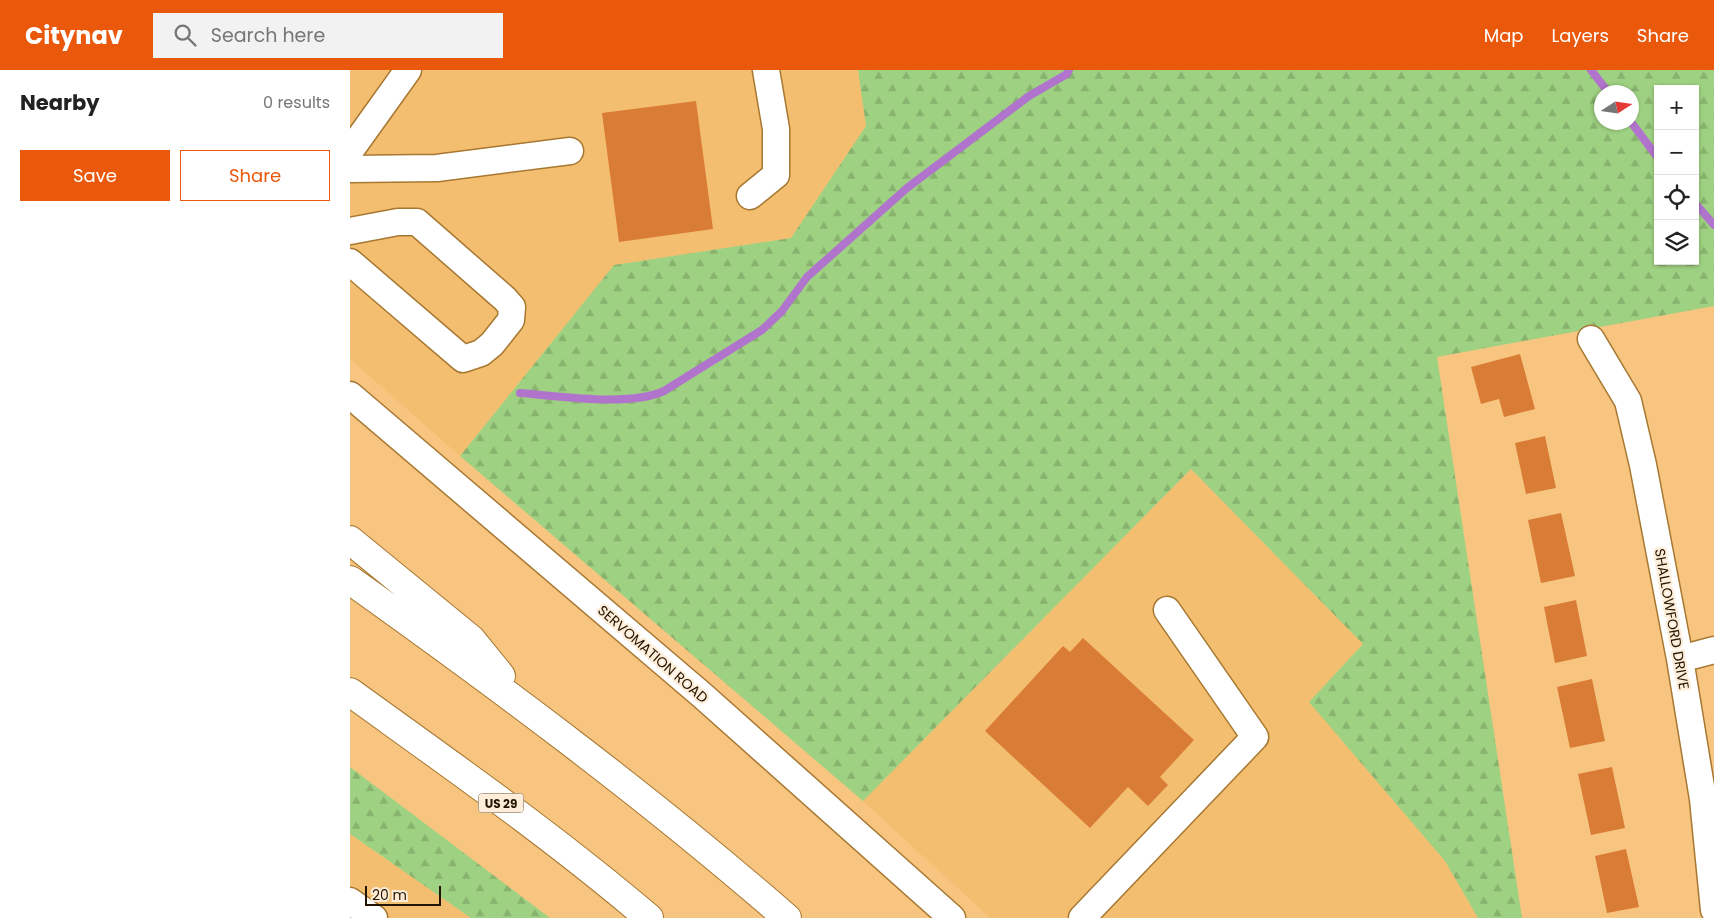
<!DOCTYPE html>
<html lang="en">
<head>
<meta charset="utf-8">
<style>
	:root { --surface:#fff; --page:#f2f2f2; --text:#222; --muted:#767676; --line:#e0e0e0; --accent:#ea580c }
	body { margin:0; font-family:Poppins,sans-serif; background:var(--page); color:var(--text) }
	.controls { position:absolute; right:15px; top:15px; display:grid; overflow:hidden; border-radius:0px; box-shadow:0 1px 4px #0004 }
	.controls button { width:45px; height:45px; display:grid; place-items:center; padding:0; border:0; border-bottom:1px solid var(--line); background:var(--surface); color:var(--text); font:25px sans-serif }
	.compass { position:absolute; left:1244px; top:15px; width:45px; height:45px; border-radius:50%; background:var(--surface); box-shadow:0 1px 4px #0004; rotate:78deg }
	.scale { position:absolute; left:15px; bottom:12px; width:76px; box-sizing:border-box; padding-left:5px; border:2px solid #231501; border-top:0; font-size:14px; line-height:18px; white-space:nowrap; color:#231501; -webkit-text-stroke:4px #fdedd9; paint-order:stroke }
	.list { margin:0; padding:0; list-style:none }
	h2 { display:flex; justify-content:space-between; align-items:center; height:65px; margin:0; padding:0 20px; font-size:21px }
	h2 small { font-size:16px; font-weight:400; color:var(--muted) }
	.actions { display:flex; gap:10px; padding:15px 20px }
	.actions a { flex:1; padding:11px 0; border:1px solid var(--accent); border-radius:0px; text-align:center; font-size:18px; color:var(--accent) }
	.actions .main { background:var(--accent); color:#fff }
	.icon { flex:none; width:28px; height:28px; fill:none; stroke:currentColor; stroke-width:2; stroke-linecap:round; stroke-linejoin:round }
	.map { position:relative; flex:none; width:1364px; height:848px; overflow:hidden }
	header { display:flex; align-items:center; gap:30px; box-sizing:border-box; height:70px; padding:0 25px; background:var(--accent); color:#fff }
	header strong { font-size:24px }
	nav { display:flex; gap:28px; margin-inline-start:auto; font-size:18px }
	.search { width:350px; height:45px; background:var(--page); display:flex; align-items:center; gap:12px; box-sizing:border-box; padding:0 18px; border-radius:0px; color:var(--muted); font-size:19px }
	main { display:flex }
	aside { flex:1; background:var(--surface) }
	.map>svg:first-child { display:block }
	.built { fill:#f4be70 }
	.forest { fill:url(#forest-firs); fill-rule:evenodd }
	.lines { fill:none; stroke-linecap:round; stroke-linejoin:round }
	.stream { stroke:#b174cd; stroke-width:8 }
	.building { fill:#d97c35 }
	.minor-casing { stroke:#a67831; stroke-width:29 }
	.highway-casing { stroke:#a67831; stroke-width:30 }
	.minor { stroke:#fff; stroke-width:26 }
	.highway { stroke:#fff; stroke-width:28 }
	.labels { text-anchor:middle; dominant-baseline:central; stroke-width:4.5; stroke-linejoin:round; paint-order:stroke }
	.shield { fill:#fdedd9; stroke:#645642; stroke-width:1 }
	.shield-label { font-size:12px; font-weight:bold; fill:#231501 }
	.street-label { font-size:14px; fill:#231501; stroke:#fdedd9 }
</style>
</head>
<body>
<header>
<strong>Citynav</strong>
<div class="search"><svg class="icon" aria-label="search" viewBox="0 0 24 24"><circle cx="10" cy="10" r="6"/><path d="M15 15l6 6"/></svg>Search here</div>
<nav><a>Map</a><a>Layers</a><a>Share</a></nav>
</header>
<main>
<aside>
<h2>Nearby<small>0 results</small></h2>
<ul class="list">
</ul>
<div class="actions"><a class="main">Save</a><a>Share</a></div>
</aside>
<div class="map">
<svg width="1364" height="848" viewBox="0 0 1364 848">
	<defs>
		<pattern id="forest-firs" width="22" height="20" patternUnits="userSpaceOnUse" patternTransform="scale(1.25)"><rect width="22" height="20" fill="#9ed181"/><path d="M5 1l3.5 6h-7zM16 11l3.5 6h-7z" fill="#88b36e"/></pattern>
	</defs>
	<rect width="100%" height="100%" fill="#f8c580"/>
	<!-- built -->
	<path class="built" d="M 0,0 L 508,0 L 516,56 L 441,168 L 264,195 L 110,386 L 0,289 Z
		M 841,399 L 1013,574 L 959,632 L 1095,791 L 1128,848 L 640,848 L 513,731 Z
		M 0,764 L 121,848 L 0,848 Z"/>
	<!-- forest -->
	<path class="forest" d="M 508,0 L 1364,0 L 1364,236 L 1087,287 L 1172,848 L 1128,848 L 1095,791 L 959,632 L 1013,574 L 841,399 L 513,731 L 110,386 L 264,195 L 441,168 L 516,56 ZM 1308,19 L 1345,19 L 1345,191 L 1308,191 ZM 1252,22 L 1282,22 L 1282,52 L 1252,52 Z
		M 0,697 L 200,848 L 121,848 L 0,764 Z"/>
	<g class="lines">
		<!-- stream -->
		<path class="stream" d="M 1241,0 L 1258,22
			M 1281,52 L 1308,88
			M 1345,133 L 1364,155
			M 170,323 C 210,326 279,337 314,321 L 412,260 L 432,241 L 457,207 L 557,118 L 679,26 L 717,4 L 719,0"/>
	</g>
	<!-- building -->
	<path class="building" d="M 346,31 L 363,159 L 269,172 L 252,43 Z
		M 1170,284 L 1185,339 L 1154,347 L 1149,329 L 1131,334 L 1121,297 Z
		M 1195,366 L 1206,418 L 1176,424 L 1165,373 Z
		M 1211,443 L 1225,506 L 1191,513 L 1178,450 Z
		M 1226,530 L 1237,586 L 1205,593 L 1194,537 Z
		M 733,568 L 844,670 L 810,707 L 818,715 L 798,736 L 778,717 L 740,758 L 635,661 L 713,576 L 720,582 Z
		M 1242,609 L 1255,671 L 1220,678 L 1207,617 Z
		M 1262,697 L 1275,758 L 1241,765 L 1228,704 Z
		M 1276,779 L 1289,837 L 1257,843 L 1245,786 Z"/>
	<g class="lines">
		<!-- minor casing -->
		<g class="minor-casing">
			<path id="minor" d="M 0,81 L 58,0
				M 0,99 L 87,98 L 220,81
				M 400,126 L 426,105 L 426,59 L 416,0
				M 0,161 L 48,152 L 67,152 L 155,229 L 162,237 L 161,250 L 142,274 L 131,283 L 113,289 L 0,192
				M 1241,269 L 1278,331 L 1293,395 L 1330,589 L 1353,729 L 1364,840
				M 0,325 L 353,626 L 602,848
				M 1330,589 L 1364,580
				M 0,831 L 24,848
				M 732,848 L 905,667 L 817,540"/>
		</g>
		<!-- highway casing -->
		<g class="highway-casing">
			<path id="highway" d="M 0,470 L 121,569 L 151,606
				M 0,510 C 150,617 298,727 437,848
				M 0,622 C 101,695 204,767 299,848"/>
		</g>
		<!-- minor -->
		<use href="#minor" class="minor"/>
		<!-- highway -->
		<use href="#highway" class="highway"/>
	</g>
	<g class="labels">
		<!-- shield labels -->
		<rect class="shield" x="128.5" y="723.5" width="45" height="19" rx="4"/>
		<g class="shield-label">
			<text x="151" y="733">US 29</text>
		</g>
		<!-- street labels -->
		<g class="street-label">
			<text transform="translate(1322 549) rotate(80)">SHALLOWFORD DRIVE</text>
			<text transform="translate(303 584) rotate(41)">SERVOMATION ROAD</text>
		</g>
	</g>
</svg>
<div class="controls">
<button>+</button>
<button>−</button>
<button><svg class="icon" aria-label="locate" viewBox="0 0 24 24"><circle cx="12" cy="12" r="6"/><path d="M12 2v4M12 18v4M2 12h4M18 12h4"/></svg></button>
<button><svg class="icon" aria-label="layers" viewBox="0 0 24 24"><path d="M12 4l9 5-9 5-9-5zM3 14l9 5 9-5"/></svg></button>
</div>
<svg class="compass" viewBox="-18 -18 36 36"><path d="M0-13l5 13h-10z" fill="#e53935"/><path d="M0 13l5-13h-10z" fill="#767676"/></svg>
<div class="scale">20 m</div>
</div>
</main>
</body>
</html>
